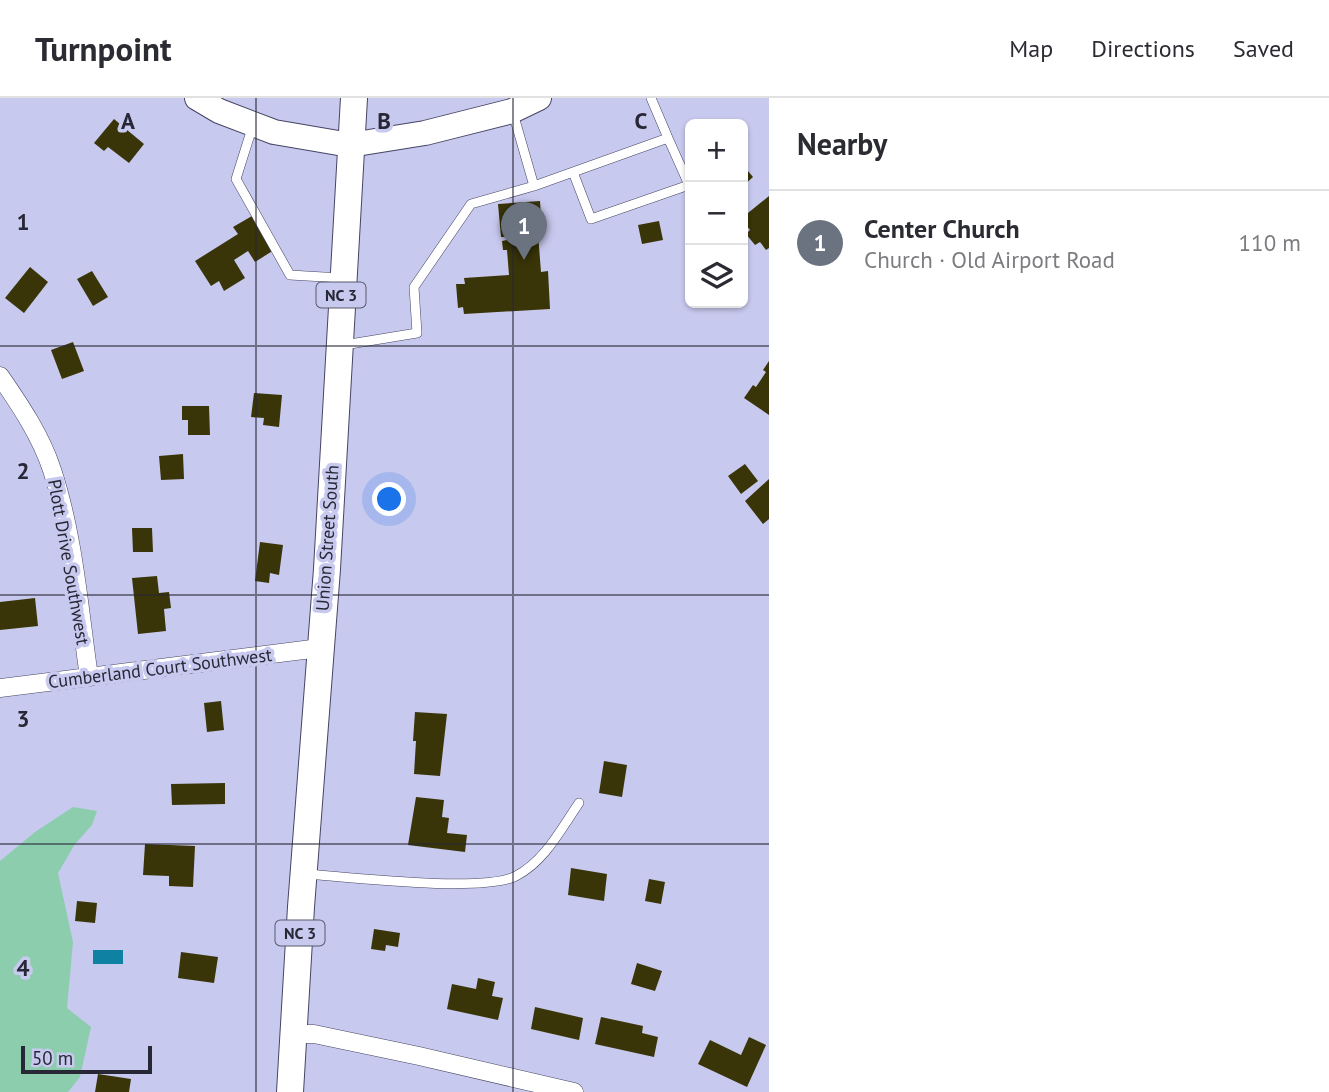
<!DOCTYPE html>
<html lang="en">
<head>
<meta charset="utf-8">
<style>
	:root { --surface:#fff; --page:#f7f7f7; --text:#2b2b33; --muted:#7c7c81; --line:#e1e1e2; --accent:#746b06 }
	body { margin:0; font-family:"PT Sans",sans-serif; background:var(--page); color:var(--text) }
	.controls { position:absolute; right:21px; top:21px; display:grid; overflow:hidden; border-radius:10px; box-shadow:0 2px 5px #0004 }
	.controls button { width:63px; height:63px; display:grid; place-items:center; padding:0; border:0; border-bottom:2px solid var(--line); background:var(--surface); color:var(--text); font:35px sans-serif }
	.scale { position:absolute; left:21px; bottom:18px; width:131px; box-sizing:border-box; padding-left:7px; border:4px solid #272735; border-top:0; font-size:19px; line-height:24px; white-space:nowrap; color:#272735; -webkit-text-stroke:5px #c8c9ee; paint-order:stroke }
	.you { position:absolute; left:390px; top:402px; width:24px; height:24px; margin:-18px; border:5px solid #fff; border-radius:50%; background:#1a73e8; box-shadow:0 0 0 10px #1a73e833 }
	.badge { display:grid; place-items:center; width:46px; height:46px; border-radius:50%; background:var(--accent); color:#fff; font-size:23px; font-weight:700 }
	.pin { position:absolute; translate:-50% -58px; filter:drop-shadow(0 2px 4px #0008) }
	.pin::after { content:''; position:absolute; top:37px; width:24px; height:21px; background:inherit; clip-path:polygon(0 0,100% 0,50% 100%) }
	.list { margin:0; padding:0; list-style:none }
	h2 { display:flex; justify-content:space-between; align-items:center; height:91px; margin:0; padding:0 28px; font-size:30px }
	h2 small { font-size:23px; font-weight:400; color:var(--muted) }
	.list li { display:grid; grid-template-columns:46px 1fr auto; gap:21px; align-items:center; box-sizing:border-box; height:105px; padding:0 28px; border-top:2px solid var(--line) }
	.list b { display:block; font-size:26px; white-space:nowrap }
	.list p { margin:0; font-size:23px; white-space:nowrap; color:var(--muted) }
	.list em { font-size:23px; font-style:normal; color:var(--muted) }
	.icon { flex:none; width:38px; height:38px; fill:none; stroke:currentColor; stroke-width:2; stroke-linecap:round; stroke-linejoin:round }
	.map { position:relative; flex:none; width:769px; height:994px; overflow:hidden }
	header { display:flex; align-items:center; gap:42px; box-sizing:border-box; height:98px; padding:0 35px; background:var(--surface); border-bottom:2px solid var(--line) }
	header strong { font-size:33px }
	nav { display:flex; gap:38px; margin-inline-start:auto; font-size:24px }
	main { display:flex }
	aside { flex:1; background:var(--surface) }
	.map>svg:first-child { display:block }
	.green { fill:#8ccdae }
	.water { fill:#0f82a3 }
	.building { fill:#393508 }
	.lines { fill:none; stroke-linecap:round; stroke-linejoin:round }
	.lane-casing { stroke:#454563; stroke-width:10 }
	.street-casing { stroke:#454563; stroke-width:19 }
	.secondary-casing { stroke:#454563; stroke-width:26 }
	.primary-casing { stroke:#454563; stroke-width:28 }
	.lane { stroke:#fff; stroke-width:9 }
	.street { stroke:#fff; stroke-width:18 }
	.secondary { stroke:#fff; stroke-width:24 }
	.primary { stroke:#fff; stroke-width:26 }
	.grid { fill:none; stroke:#272735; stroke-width:2; stroke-opacity:0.55 }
	.labels { text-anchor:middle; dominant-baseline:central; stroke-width:7; stroke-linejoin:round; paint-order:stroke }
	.shield { fill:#c8c9ee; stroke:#57586c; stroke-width:2 }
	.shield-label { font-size:16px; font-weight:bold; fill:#272735 }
	.street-label { font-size:18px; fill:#272735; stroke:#c8c9ee }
	.grid-label { font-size:23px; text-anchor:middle; font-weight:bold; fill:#272735; stroke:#c8c9ee; stroke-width:7; stroke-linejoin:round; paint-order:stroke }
</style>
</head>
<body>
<header>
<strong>Turnpoint</strong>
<nav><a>Map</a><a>Directions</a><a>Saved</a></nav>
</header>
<main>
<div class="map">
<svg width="769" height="994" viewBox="0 0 769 994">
	<rect width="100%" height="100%" fill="#c8c9ee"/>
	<!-- green -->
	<path class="green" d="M 73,709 L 97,713 L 92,727 L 75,746 L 58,775 L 73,844 L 67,910 L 91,929 L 80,979 L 68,994 L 0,994 L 0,763 L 35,734 Z"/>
	<!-- water -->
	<path class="water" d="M 93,852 L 123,852 L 123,866 L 93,866 Z"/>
	<!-- building -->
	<path class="building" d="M 114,21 L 144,46 L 129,65 L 108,49 L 104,53 L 94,45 Z
		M 743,67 L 753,79 L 743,88 Z
		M 769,98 L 769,150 L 766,152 L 760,144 L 755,147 L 746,136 L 750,132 L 743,123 L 743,119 Z
		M 540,103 L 542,135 L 538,135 L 541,174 L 548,173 L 550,211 L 464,216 L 463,209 L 458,210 L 456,186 L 465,186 L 464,180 L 509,177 L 507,152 L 503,152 L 502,143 L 507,142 L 507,139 L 501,139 L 498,106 Z
		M 252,118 L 274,152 L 255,164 L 248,153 L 234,162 L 245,180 L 224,193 L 219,183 L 211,188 L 195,163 L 238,136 L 233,129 Z
		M 659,123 L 663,142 L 642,146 L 638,127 Z
		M 30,169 L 48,184 L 24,215 L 5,200 Z
		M 92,173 L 108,199 L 93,208 L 77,181 Z
		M 73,244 L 84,273 L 62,281 L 51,252 Z
		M 769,263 L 769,317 L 744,300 L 753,287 L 756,289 L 766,274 L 763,272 Z
		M 254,295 L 282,297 L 279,329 L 263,327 L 264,320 L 251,319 Z
		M 182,308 L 209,308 L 210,337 L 188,337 L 188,322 L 182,322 Z
		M 183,356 L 184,381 L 161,382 L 159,358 Z
		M 745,366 L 758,383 L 741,396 L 728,378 Z
		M 769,381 L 769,421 L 763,426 L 745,403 Z
		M 132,430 L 152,430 L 153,454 L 133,454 Z
		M 260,444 L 283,447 L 279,477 L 270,475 L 269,485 L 255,483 Z
		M 157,478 L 159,495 L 169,494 L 171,510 L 164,511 L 166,533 L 138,536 L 132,480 Z
		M 35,500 L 38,528 L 0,532 L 0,504 Z
		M 221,603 L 224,632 L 207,634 L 204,605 Z
		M 415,614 L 447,616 L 440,678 L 414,676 L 416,643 L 413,643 Z
		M 604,663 L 627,667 L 622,699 L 599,695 Z
		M 225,685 L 225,706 L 172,707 L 171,686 Z
		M 416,699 L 444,702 L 442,719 L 449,720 L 447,735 L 467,737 L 465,754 L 408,747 Z
		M 145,746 L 195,748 L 193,789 L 169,788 L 169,778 L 143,777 Z
		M 571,770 L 607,776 L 604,803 L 568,797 Z
		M 649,781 L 665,784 L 661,806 L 645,803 Z
		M 77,803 L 97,805 L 95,825 L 75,823 Z
		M 374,831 L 400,835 L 398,849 L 386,847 L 385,853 L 371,851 Z
		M 181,854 L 218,859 L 214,885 L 178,880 Z
		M 637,865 L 662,873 L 655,893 L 631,886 Z
		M 478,880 L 495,884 L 492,898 L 503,900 L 498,922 L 447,911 L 452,886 L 476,891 Z
		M 535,909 L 583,920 L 579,942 L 531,931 Z
		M 601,919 L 643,928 L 642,935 L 658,939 L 654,959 L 595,946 Z
		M 749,939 L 766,947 L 747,989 L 698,966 L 710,942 L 741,957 Z
		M 98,976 L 131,981 L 129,994 L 95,994 Z"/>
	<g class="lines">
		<!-- lane casing -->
		<g class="lane-casing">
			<path id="lane" d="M 513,15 L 534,88
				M 253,27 L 236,81 L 290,177 L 341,180
				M 573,74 L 591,121 L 689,87 L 668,40
				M 344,247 L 417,235 L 414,189 L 471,106 L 534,88 L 668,40 L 651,0
				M 306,776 C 348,779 483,795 516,778 C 545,763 561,731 579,705"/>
		</g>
		<!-- street casing -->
		<g class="street-casing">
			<path id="street" d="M 0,278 C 20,307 41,338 52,372 C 74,438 79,510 89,579
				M 0,590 L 320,550
				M 294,936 L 314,936 L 419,958 L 574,994"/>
		</g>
		<!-- secondary casing -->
		<g class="secondary-casing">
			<path id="secondary" d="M 197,0 L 219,13 L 274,34 L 350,47 L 425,35 L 512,13 L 539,0"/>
		</g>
		<!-- primary casing -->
		<g class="primary-casing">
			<path id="primary" d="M 290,994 L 301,809 L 327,471 L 354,0"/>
		</g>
		<!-- lane -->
		<use href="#lane" class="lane"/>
		<!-- street -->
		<use href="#street" class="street"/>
		<!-- secondary -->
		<use href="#secondary" class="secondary"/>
		<!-- primary -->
		<use href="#primary" class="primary"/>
	</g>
	<!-- grid -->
	<path class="grid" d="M 256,0 L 256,994M 513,0 L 513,994M 0,248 L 769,248M 0,497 L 769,497M 0,746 L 769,746"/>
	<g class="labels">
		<!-- shield labels -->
		<g class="shield">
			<rect x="316.5" y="184.5" width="49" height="25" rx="5"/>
			<rect x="275.5" y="822.5" width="49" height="25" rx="5"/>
		</g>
		<g class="shield-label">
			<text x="341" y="197">NC 3</text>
			<text x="300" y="835">NC 3</text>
		</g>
		<!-- street labels -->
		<g class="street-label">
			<text transform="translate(327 440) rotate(-86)">Union Street South</text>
			<text transform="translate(69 464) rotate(80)">Plott Drive Southwest</text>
			<text transform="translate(160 570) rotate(-7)">Cumberland Court Southwest</text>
		</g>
	</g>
	<g class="grid-label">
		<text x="128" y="31">A</text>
		<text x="384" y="31">B</text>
		<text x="641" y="31">C</text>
		<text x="23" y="132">1</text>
		<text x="23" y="381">2</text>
		<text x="23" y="629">3</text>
		<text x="23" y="878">4</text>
	</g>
</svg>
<div class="controls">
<button>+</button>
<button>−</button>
<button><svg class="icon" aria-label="layers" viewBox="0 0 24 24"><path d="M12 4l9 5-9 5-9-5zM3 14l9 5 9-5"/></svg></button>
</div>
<div class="scale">50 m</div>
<div class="you"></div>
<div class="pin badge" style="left:524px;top:162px;background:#6b7280">1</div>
</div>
<aside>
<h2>Nearby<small></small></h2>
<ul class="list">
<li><span class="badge" style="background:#6b7280">1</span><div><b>Center Church</b><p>Church · Old Airport Road</p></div><em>110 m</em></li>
</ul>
</aside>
</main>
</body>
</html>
